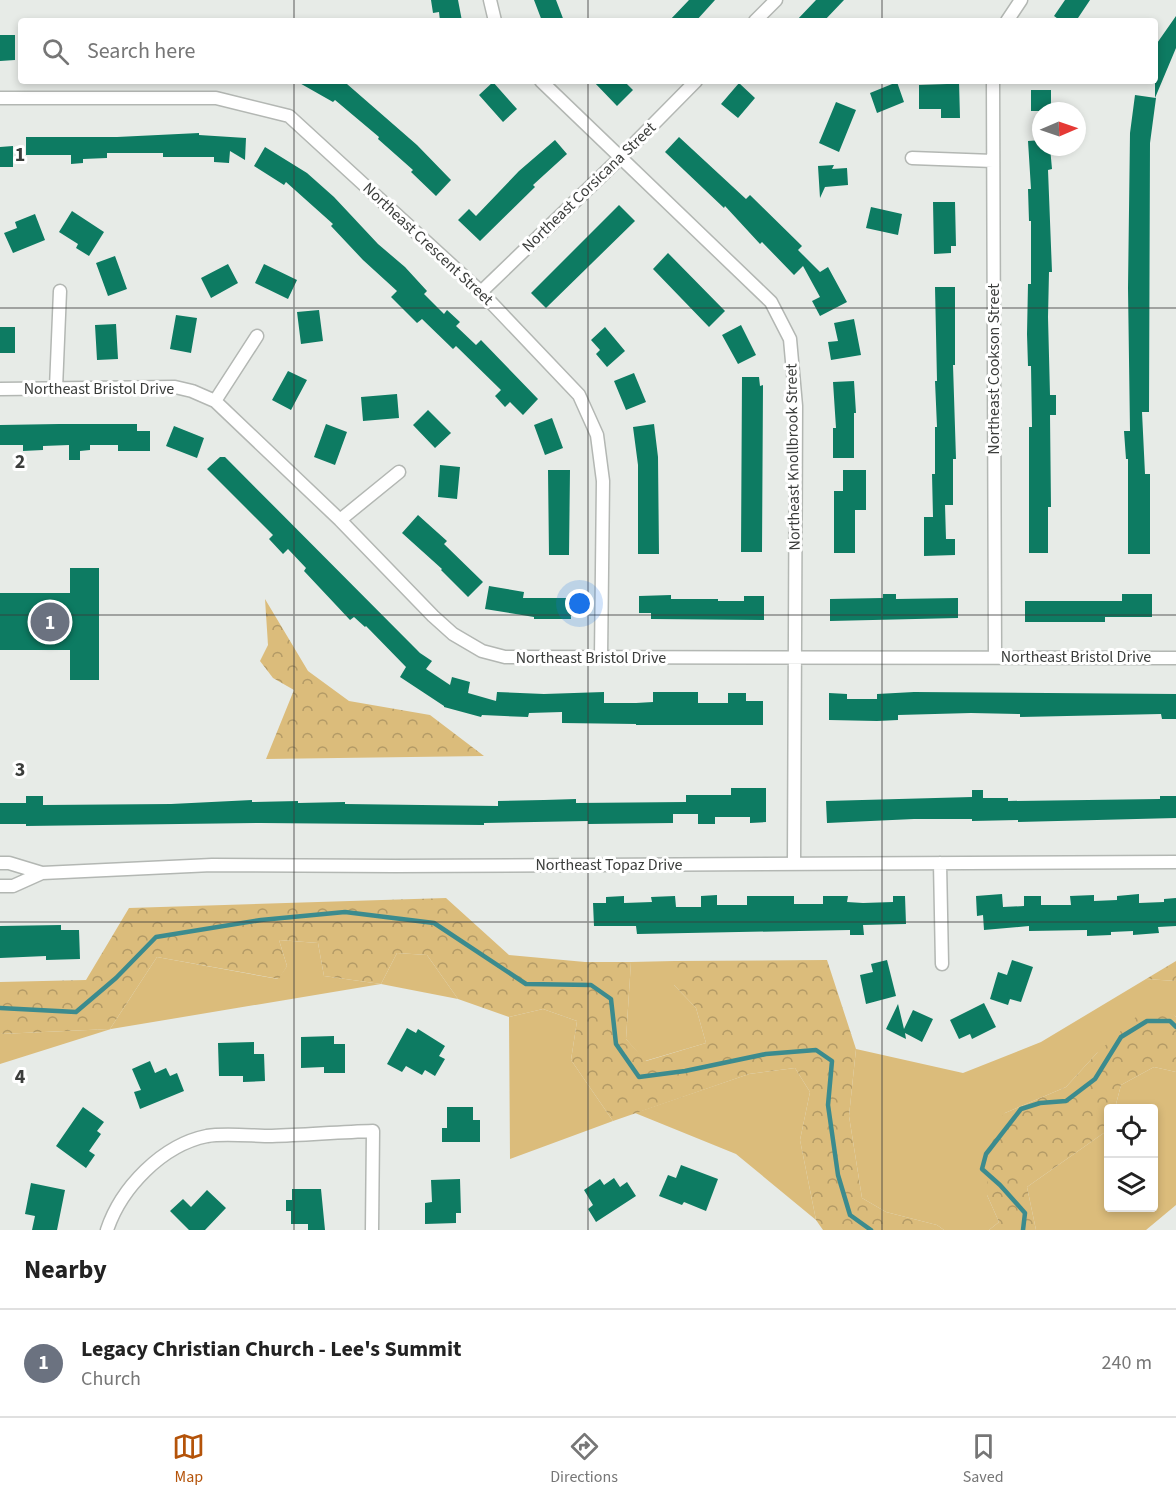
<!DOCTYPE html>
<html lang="en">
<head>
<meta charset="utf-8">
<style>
	:root { --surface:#fff; --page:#f6f6f6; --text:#222; --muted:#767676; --line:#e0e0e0; --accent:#b45309 }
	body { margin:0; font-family:"Source Sans 3",sans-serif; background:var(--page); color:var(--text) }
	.controls { position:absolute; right:18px; bottom:18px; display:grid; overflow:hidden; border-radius:6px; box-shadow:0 3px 9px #0003 }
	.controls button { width:54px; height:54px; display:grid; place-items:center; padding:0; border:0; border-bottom:2px solid var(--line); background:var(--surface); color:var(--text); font:30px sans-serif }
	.compass { position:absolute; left:1032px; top:102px; width:54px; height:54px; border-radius:50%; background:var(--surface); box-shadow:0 3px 9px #0003; rotate:88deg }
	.you { position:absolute; left:580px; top:604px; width:21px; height:21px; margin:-15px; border:4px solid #fff; border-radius:50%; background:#1a73e8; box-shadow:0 0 0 9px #1a73e833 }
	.badge { display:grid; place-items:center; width:39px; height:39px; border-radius:50%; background:var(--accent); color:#fff; font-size:20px; font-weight:700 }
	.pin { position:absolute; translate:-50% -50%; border:3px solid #fff; box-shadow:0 2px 6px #0006 }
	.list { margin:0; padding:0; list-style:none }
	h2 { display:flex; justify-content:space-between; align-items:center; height:78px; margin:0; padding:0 24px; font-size:26px }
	h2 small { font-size:20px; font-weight:400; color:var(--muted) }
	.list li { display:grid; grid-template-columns:39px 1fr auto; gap:18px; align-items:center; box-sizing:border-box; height:108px; padding:0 24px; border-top:2px solid var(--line) }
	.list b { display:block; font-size:22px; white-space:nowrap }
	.list p { margin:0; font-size:20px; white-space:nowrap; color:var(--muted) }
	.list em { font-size:20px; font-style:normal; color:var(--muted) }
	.icon { flex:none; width:33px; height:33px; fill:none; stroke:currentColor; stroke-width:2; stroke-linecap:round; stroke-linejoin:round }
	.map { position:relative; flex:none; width:1176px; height:1230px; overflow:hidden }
	.search { position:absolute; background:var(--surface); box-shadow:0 3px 9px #0003; left:18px; right:18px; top:18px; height:66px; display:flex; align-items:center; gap:15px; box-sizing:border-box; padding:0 21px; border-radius:6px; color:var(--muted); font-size:22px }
	.sheet { height:186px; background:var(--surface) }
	nav { display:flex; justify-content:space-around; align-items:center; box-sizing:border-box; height:84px; border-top:2px solid var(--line); background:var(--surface); font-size:16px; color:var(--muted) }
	nav a { display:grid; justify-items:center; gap:3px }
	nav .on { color:var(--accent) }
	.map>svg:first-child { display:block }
	.green { fill:#dbbc7b }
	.forest { fill:url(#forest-crowns) }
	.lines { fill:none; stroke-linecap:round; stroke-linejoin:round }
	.stream { stroke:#3b8b8e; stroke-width:4.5 }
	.building { fill:#0d7b62 }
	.minor-casing { stroke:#b3b7b3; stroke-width:15 }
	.minor { stroke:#fff; stroke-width:12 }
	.grid { fill:none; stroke:#3b3d3b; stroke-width:1.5; stroke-opacity:0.55 }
	.labels { text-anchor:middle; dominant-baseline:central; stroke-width:6; stroke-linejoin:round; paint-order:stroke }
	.street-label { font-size:16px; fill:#3b3d3b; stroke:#fff }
	.grid-label { font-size:20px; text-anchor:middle; font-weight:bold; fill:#3b3d3b; stroke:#fff; stroke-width:6; stroke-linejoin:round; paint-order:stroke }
</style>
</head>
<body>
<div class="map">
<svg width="1176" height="1230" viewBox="0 0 1176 1230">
	<defs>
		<pattern id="forest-crowns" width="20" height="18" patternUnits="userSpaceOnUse" patternTransform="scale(1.5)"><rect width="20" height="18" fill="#dbbc7b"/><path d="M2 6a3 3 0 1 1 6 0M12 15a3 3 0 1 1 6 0" fill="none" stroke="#b39a66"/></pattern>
	</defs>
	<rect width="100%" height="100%" fill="#e7ebe7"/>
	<!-- green -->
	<path class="green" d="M 279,940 L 318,943 L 324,976 L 381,984 L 397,953 L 427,955 L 458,999 L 381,984 L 111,1029 L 0,1064 L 0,1034 L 110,1029 L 157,957 L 278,979 L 287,966 Z
		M 674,961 L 674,985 L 696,1008 L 706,1043 L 645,1061 L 626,1039 L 631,962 Z
		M 1146,979 L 1176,981 L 1176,1017 L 1172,1014 L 1097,1053 L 1066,1087 L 1005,1113 L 987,1195 L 999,1222 L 989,1230 L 944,1230 L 937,1225 L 886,1212 L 862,1198 L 849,1116 L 856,1049 L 963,1073 L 1041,1042 Z
		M 543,1009 L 577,1021 L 571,1060 L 613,1121 L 510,1159 L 509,1017 Z
		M 1154,1067 L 1176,1072 L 1176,1205 L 1146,1230 L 1036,1230 L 1027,1187 L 1108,1130 L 1108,1208 L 1154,1208 L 1154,1108 L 1115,1108 L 1121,1085 Z
		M 795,1068 L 810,1092 L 800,1140 L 816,1220 L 736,1154 L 635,1113 L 749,1074 Z"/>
	<!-- forest -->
	<path class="forest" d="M 265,599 L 308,671 L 349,701 L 430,715 L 484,756 L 266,759 L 294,690 L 273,678 L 260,661 L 268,645 Z
		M 446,898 L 509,955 L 585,962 L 631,962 L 626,1039 L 646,1061 L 706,1043 L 696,1008 L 674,985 L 674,961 L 827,960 L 856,1049 L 849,1116 L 862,1198 L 886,1212 L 937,1225 L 944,1230 L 823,1230 L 816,1220 L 800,1140 L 810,1092 L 795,1068 L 749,1074 L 613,1121 L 571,1060 L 577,1021 L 543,1009 L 509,1017 L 458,999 L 427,955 L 397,953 L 381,984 L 324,976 L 318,943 L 279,940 L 287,966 L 279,979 L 157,957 L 110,1029 L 0,1034 L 0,982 L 86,980 L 129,908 Z
		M 1176,961 L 1176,981 L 1146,979 Z
		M 1173,1014 L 1176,1017 L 1176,1072 L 1154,1067 L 1121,1085 L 1115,1108 L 1108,1108 L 1108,1130 L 1027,1187 L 1036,1230 L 989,1230 L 999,1222 L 987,1195 L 987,1134 L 1005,1113 L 1066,1087 L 1097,1053 L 1138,1015 Z"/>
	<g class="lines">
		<!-- stream -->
		<path class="stream" d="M 0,1008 L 76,1012 L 116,978 L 156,937 L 261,920 L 345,912 L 434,923 L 526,984 L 591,985 L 611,999 L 616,1044 L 639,1077 L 685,1071 L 766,1054 L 816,1050 L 832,1061 L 828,1105 L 838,1175 L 850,1215 L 871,1230
			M 1023,1230 L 1025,1213 L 1000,1185 L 982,1169 L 986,1154 L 1021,1109 L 1040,1103 L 1066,1101 L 1095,1079 L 1121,1037 L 1147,1021 L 1170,1021 L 1176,1027"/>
	</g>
	<!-- building -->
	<path class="building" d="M 431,0 L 458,0 L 462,21 L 440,21 L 439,12 L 433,13 Z
		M 534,0 L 556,0 L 564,21 L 542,21 Z
		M 689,0 L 715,0 L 696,21 L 669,21 Z
		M 816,0 L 844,0 L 824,21 L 796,21 Z
		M 1065,0 L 1090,0 L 1076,21 L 1061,21 L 1054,16 Z
		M 1176,16 L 1176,48 L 1155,98 L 1155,46 Z
		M 0,35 L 15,35 L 15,60 L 0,61 Z
		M 296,81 L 341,81 L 347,84 L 417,145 L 451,180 L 436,196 L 411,172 L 413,170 L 378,139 L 379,137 L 335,100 L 333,102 Z
		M 593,81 L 624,81 L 633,90 L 617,106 Z
		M 947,81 L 959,81 L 960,118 L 941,118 L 941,109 L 919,109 L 919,85 L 947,84 Z
		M 493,82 L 517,109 L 503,122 L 479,95 Z
		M 897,82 L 904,102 L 877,113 L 870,93 Z
		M 739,83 L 755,98 L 738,118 L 721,104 Z
		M 1031,90 L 1051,90 L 1051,111 L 1031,111 Z
		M 1135,95 L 1156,98 L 1150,143 L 1149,412 L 1142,412 L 1145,474 L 1150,474 L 1150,554 L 1128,554 L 1128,459 L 1126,459 L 1124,431 L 1130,431 L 1128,288 L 1130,133 Z
		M 836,102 L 856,110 L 839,152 L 819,143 Z
		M 199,133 L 199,135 L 246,138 L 245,160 L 230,151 L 229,163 L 214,162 L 214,157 L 163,157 L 163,153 L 107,153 L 107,158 L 83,159 L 83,163 L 71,164 L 71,155 L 26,155 L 26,137 L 117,137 Z
		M 679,137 L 746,199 L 750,195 L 802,246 L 798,250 L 820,272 L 828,267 L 847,302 L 820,316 L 812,301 L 820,297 L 803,266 L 794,275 L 762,242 L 760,244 L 725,206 L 724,208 L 665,152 Z
		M 555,140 L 567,154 L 533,185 L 535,187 L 480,241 L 458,220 L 469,209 L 476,216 L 519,171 Z
		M 1041,140 L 1041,147 L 1050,147 L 1052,169 L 1048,170 L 1052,272 L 1049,272 L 1048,317 L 1050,395 L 1056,395 L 1056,415 L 1050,415 L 1051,507 L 1048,507 L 1048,553 L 1029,553 L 1029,427 L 1032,427 L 1031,366 L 1028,366 L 1027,334 L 1028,284 L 1031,284 L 1031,221 L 1029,221 L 1028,189 L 1031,189 L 1028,141 Z
		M 13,146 L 13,167 L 0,167 L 0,147 Z
		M 265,147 L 307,173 L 334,197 L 378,244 L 405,267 L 427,291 L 424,294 L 444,314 L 447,310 L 460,322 L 456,326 L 476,345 L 481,340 L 538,399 L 523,415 L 510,402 L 505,407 L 495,396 L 501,390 L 456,346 L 453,349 L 422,319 L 417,323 L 391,297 L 397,291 L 363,260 L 331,226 L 333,224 L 286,182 L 284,185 L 254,166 Z
		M 834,165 L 832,169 L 847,168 L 848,185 L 825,187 L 820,198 L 818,166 Z
		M 933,202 L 955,202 L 956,246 L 951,246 L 951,253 L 934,254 Z
		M 619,205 L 635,221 L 546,308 L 531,293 Z
		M 871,207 L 902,214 L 898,235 L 866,228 Z
		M 72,211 L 104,232 L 89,256 L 76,248 L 78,244 L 59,232 Z
		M 35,214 L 45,240 L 13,253 L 4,233 L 17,228 L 15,222 Z
		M 668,253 L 725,311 L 709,327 L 653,269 Z
		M 115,256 L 127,289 L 108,296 L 96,263 Z
		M 228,264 L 238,283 L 211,298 L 201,278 Z
		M 264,264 L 297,280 L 288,299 L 255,283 Z
		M 935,287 L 955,287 L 955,365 L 953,365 L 956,459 L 953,459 L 953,505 L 945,505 L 946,539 L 955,539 L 955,555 L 924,556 L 924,517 L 933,517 L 932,474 L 935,474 L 935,427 L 937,427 L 935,381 L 937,381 Z
		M 319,310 L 323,341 L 301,344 L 297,312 Z
		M 176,315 L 197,318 L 191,353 L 170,349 Z
		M 854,319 L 861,355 L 831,360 L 828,342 L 838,341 L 834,323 Z
		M 116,324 L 118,359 L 97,360 L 95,325 Z
		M 741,325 L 756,355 L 738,364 L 722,335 Z
		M 0,327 L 15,327 L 15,353 L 0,353 Z
		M 605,327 L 625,351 L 607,367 L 596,354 L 600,350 L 591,340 Z
		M 288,371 L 307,380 L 291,410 L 272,400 Z
		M 634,373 L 646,402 L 626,410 L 614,381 Z
		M 742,377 L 759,377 L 760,386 L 763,385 L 762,552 L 741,552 Z
		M 854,381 L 856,413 L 854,413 L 854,458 L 833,458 L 833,428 L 836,428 L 833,382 Z
		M 397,394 L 399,418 L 363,421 L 361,397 Z
		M 428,410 L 451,433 L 435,448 L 413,425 Z
		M 552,418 L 563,448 L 545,455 L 534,425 Z
		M 59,424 L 137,424 L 137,431 L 150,431 L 150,451 L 118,451 L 118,445 L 90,445 L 90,450 L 80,451 L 80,460 L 69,460 L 69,445 L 43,446 L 43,450 L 23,451 L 23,445 L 0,445 L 0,425 Z
		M 326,424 L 347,432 L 335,465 L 314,457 Z
		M 654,424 L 658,457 L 659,554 L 638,554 L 638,465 L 633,427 Z
		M 174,426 L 204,438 L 197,458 L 166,446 Z
		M 220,457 L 225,457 L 420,653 L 432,661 L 426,669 L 450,685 L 452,677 L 470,682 L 468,693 L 496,701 L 497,692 L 544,694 L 604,692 L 604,703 L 636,703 L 653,702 L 653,692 L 698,692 L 698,703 L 728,703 L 728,693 L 746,693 L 746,701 L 763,701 L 763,725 L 636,725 L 636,724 L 562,723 L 562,712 L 529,713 L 528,717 L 482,715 L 481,717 L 444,707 L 444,706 L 400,677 L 406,667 L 366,626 L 365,627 L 354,617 L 350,620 L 304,571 L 306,568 L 288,549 L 283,554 L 269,539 L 273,535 L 207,469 Z
		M 440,465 L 460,467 L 457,499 L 438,497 Z
		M 548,470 L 570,470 L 569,555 L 549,555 Z
		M 843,470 L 866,470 L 866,510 L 855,510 L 855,553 L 834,553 L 834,491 L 843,491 Z
		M 418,515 L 447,541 L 444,544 L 483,582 L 468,597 L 441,570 L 442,569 L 402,533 Z
		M 70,568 L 99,568 L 99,680 L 70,680 L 70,650 L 0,650 L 0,593 L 70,593 Z
		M 489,586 L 524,592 L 523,598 L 570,598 L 571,619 L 534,619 L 534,617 L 485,609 Z
		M 883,594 L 896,594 L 896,599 L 958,598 L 958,618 L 830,621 L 830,599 L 883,598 Z
		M 1122,594 L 1152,594 L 1152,617 L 1105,617 L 1105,622 L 1025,622 L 1025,601 L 1122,601 Z
		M 671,595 L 671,599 L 718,599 L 718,601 L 744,601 L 744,596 L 764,596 L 764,620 L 651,619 L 651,613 L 639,613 L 639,596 Z
		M 914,692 L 1176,694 L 1176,719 L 1162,719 L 1161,714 L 1020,717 L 1020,714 L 971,713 L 898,715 L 898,720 L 877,721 L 829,720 L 829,693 L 847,694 L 847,699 L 877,699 L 877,694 Z
		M 731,788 L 766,788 L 766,822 L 750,823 L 750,817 L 715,817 L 715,824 L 698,824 L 698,814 L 673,814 L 673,823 L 588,824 L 588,821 L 484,823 L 484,825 L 261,823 L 26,826 L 26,824 L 0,824 L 0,803 L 26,803 L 26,796 L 43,796 L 43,805 L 171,804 L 252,800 L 252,802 L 298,801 L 298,803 L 345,802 L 345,804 L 498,806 L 498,801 L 544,800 L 576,799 L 576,803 L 686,802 L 686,795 L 731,795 Z
		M 972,790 L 983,790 L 983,798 L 1008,798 L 1008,801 L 1160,799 L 1160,796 L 1176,796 L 1176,818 L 1018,822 L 1018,820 L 972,821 L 972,819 L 914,819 L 827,823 L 826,801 L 972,797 Z
		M 1002,894 L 1003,907 L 1024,906 L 1024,896 L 1041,896 L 1041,905 L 1071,905 L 1070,896 L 1094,895 L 1094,901 L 1117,900 L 1117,896 L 1139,894 L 1139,903 L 1164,902 L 1164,899 L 1176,898 L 1176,926 L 1158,927 L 1159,933 L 1133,935 L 1133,931 L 1111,932 L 1111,935 L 1087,936 L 1087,930 L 1029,931 L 1029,926 L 984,930 L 983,915 L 977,916 L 976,896 Z
		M 717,895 L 717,905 L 747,905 L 747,896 L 794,896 L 794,904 L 823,904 L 823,896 L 848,896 L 847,902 L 863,903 L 893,902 L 893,896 L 905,896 L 906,924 L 863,925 L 864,935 L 850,935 L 850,930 L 637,934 L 636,926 L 594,926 L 593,903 L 606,903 L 606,897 L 624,896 L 624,903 L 652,902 L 651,897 L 675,896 L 676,907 L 701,907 L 701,896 Z
		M 61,925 L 61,930 L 79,930 L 80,959 L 46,960 L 46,956 L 0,958 L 0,926 Z
		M 887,960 L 896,996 L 866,1004 L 860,975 L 873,972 L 871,964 Z
		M 1012,960 L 1033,967 L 1021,1002 L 1010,999 L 1008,1005 L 990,999 L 998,972 L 1007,975 Z
		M 984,1003 L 996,1027 L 972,1039 L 970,1034 L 959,1039 L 950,1020 Z
		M 898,1004 L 904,1029 L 913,1010 L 933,1019 L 922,1042 L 905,1033 L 906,1039 L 886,1029 Z
		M 407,1028 L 416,1033 L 418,1029 L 445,1046 L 439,1056 L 445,1059 L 435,1076 L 425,1070 L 422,1075 L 406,1066 L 402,1072 L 387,1064 Z
		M 334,1036 L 334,1044 L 345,1044 L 345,1073 L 324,1073 L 324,1067 L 301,1068 L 301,1037 Z
		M 254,1042 L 254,1054 L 264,1054 L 265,1081 L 243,1082 L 243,1076 L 219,1076 L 218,1043 Z
		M 150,1061 L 155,1073 L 166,1068 L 170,1076 L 177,1073 L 184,1091 L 140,1109 L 134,1092 L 141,1090 L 132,1069 Z
		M 83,1107 L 104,1122 L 97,1131 L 101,1134 L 89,1151 L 95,1155 L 86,1168 L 56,1146 Z
		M 447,1107 L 473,1107 L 473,1120 L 480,1120 L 480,1142 L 442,1142 L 442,1128 L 447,1128 Z
		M 681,1165 L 718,1179 L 706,1211 L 684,1202 L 682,1205 L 659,1196 L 668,1175 L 676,1178 Z
		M 614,1178 L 620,1187 L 627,1182 L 636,1196 L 596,1222 L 588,1209 L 593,1205 L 584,1190 L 600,1179 L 604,1185 Z
		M 460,1179 L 461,1213 L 456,1213 L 456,1223 L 425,1224 L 425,1203 L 432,1202 L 431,1180 Z
		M 31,1183 L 65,1190 L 57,1230 L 32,1230 L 35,1216 L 25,1214 Z
		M 292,1189 L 321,1189 L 325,1230 L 308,1230 L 308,1224 L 291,1224 L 291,1211 L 286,1211 L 286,1200 L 292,1200 Z
		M 207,1190 L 226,1208 L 205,1230 L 189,1230 L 170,1211 L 183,1199 L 191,1207 Z"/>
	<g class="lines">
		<!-- minor casing -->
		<g class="minor-casing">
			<path id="minor" d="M 490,0 L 495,21
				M 755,21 L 776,0
				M 1007,21 L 1021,0
				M 541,81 L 771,302 L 790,339 L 796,406 L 794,864
				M 993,81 L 995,657
				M 0,98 L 216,98 L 289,116 L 481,292 L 579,395 L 597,435 L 603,481 L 601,658
				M 912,158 L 993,161
				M 481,292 L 620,158 L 696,81
				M 56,388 L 60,291
				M 0,389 L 175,387 L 192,391 L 215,401 L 340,520 L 433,616 L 453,634 L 482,651 L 505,657 L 1176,658
				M 215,401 L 257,336
				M 340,520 L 399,472
				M 0,863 L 9,863 L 42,873 L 212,865 L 395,866 L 1176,862
				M 940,863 L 942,964
				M 0,886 L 13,886 L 42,873
				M 107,1230 C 121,1188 162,1145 207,1136 C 224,1133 253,1136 272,1136 C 305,1135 339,1132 373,1131 L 372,1230"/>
		</g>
		<!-- minor -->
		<use href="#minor" class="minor"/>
	</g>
	<!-- grid -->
	<path class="grid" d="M 294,0 L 294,21M 588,0 L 588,21M 882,0 L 882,21M 294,81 L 294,1230M 588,81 L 588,1230M 882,81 L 882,1230M 0,308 L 1176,308M 0,615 L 1176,615M 0,922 L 1176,922"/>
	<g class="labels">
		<!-- street labels -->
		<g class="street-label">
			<text transform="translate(589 187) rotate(-44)">Northeast Corsicana Street</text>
			<text transform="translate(428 244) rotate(43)">Northeast Crescent Street</text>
			<text transform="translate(994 369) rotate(-90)">Northeast Cookson Street</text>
			<text x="99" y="389">Northeast Bristol Drive</text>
			<text transform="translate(793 457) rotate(-91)">Northeast Knollbrook Street</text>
			<text x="1076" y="657">Northeast Bristol Drive</text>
			<text x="591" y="658">Northeast Bristol Drive</text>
			<text x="609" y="865">Northeast Topaz Drive</text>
		</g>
	</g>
	<g class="grid-label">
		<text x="20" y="161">1</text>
		<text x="20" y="468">2</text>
		<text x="20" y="776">3</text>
		<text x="20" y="1083">4</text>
	</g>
</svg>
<div class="controls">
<button><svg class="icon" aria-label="locate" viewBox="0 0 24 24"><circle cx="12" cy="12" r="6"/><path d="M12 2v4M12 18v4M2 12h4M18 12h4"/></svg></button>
<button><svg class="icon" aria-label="layers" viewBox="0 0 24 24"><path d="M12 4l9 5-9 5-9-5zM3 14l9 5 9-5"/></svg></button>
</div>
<svg class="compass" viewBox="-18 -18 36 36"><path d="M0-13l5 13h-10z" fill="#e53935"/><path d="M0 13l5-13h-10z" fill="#767676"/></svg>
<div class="you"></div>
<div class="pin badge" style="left:50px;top:622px;background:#6b7280">1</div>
<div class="search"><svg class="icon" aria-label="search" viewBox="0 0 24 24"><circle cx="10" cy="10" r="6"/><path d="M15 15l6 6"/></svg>Search here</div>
</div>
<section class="sheet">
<h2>Nearby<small></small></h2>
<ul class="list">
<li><span class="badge" style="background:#6b7280">1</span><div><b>Legacy Christian Church - Lee's Summit</b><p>Church</p></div><em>240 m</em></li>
</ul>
</section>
<nav>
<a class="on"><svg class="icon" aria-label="map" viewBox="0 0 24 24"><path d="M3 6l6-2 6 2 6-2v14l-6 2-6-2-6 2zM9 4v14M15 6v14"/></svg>Map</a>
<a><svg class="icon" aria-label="directions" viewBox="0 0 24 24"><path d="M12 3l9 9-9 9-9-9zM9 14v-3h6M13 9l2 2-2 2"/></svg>Directions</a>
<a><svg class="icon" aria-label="saved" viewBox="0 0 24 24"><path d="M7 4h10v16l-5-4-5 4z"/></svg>Saved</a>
</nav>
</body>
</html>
